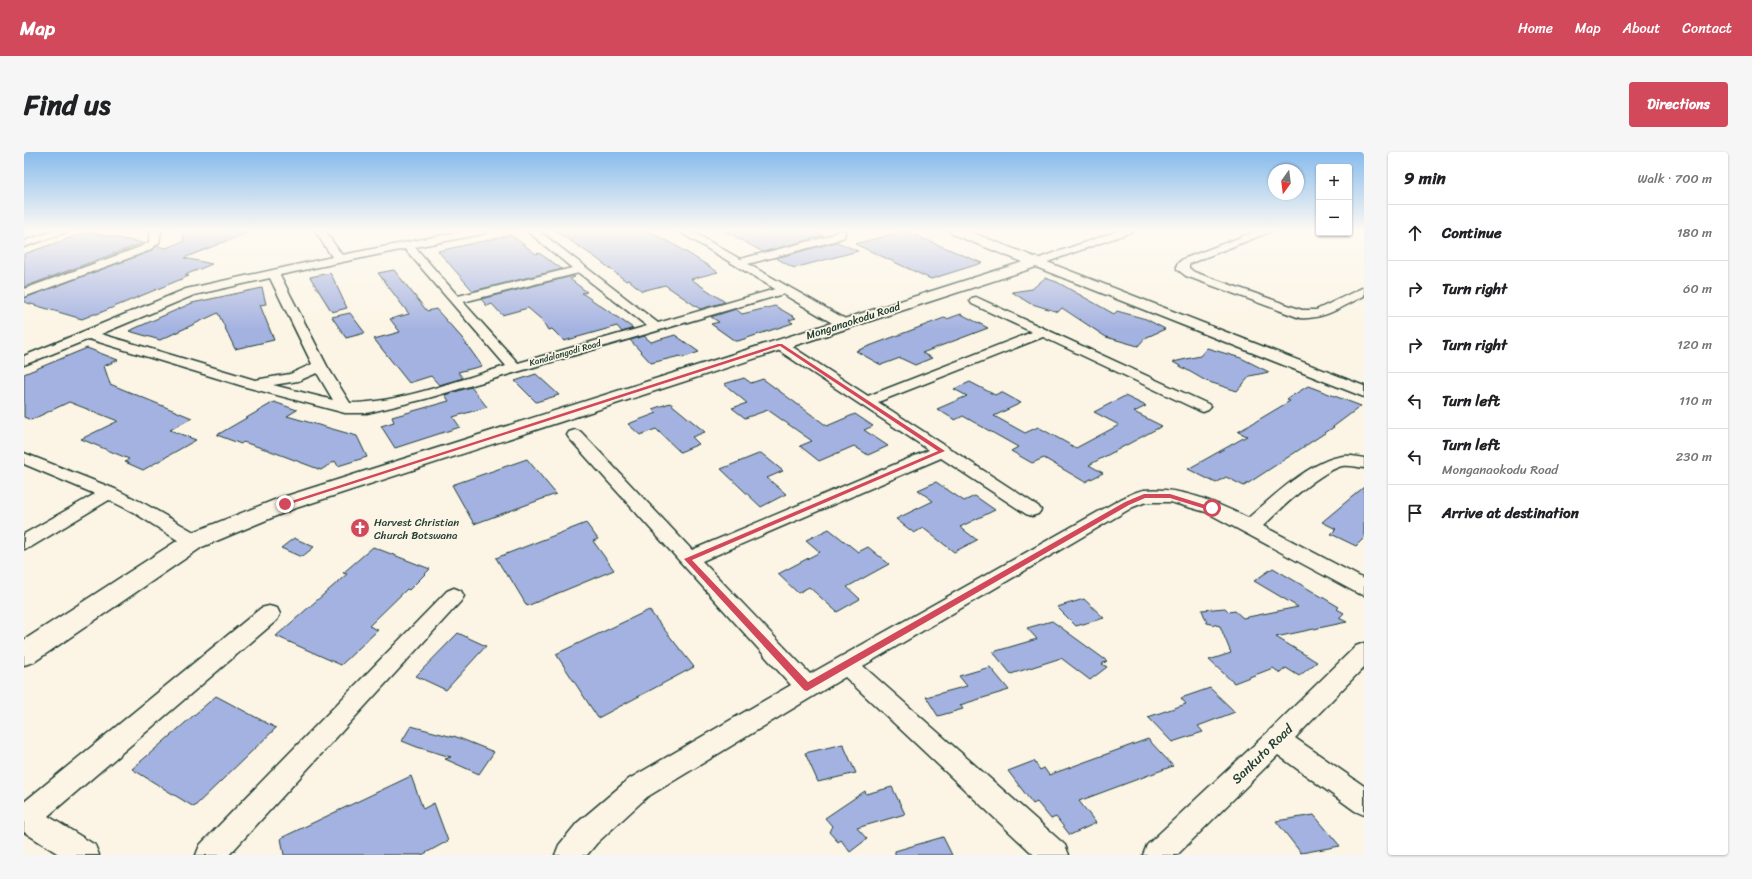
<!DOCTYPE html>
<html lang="en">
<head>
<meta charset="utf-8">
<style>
	:root { --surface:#fff; --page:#f6f6f6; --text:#202124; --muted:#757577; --line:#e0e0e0; --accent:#d1495b }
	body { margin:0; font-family:Sriracha,sans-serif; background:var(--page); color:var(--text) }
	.controls { position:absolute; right:12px; top:12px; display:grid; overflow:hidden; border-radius:4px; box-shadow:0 1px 3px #0004 }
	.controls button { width:36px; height:36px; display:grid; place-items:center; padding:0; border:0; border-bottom:1px solid var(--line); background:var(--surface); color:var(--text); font:20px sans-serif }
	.compass { position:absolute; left:1244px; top:12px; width:36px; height:36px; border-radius:50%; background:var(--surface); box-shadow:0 1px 3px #0004; rotate:194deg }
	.stop { position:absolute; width:12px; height:12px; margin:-9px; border:3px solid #d1495b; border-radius:50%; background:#fff }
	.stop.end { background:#d1495b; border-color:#fff; box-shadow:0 1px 4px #0008 }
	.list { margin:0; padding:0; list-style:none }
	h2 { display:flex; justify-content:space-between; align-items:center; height:52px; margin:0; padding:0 16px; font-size:17px }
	h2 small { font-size:13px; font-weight:400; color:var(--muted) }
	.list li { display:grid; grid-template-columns:26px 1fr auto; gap:12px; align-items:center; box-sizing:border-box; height:56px; padding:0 16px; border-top:1px solid var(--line) }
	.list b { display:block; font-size:15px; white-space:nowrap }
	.list p { margin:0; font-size:13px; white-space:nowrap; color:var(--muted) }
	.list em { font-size:13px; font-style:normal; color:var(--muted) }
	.icon { flex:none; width:22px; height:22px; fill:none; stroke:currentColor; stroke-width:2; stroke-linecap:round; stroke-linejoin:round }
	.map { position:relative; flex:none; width:1340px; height:703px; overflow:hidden; border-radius:4px }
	header { display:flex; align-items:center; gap:24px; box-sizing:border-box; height:56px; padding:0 20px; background:var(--accent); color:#fff }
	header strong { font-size:19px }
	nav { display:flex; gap:22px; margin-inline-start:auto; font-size:14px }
	.intro { display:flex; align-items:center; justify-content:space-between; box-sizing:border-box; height:96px; padding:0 24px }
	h1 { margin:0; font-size:28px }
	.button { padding:10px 18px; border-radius:4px; background:var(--accent); color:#fff; font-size:14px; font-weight:700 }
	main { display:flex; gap:24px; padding:0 24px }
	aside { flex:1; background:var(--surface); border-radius:4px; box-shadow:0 1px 3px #0004 }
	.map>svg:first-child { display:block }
	.building { fill:#a4b2e1; stroke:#1f3d34 }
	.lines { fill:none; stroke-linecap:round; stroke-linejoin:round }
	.minor-casing { stroke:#1f3d34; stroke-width:3 }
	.tertiary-casing { stroke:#1f3d34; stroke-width:3 }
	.minor { fill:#fcf5e5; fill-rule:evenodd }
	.tertiary { fill:#fcf5e5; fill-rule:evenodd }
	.route { fill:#d1495b }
	.labels { text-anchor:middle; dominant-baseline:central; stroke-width:3.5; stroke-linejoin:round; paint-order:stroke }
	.far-street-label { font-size:9px; fill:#1f3d34; stroke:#fcf5e5 }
	.street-label { font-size:11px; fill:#1f3d34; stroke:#fcf5e5 }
	.poi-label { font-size:11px; fill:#1f3d34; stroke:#fcf5e5; text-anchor:start }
	.near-street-label { font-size:13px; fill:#1f3d34; stroke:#fcf5e5 }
</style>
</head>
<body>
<header>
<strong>Map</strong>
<nav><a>Home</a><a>Map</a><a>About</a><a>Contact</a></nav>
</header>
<div class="intro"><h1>Find us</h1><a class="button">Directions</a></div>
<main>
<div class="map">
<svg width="1340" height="703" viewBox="0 0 1340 703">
	<rect width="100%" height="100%" fill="#fcf5e5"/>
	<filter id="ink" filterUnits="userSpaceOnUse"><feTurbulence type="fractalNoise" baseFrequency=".025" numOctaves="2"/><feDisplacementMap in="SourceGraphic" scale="8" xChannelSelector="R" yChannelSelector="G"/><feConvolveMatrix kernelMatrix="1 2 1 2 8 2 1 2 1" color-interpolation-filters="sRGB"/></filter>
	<g filter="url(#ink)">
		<!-- building -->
		<path class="building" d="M 158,79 L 225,80 L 160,106 L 188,112 L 161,123 L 165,124 L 73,162 L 70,162 L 58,167 L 0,150 L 0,146 L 125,100 L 133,94 L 142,96 L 160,89 Z
			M 532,79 L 624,79 L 654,95 L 694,120 L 667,127 L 701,150 L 676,157 L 641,133 L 618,139 L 605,128 L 602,129 L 572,106 Z
			M 701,79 L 789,79 L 800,84 L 739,100 Z
			M 881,79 L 958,111 L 907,127 L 831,92 Z
			M 63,80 L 119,91 L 0,135 L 0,102 Z
			M 487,83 L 512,102 L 515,101 L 538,117 L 449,139 L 414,99 Z
			M 813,90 L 834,99 L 770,116 L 752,106 Z
			M 370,118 L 403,159 L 412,157 L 438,186 L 458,214 L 434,220 L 439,226 L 415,233 L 407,224 L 385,231 L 350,187 L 376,180 L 366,167 L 385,162 L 354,121 Z
			M 306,121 L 309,126 L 323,156 L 308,160 L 286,125 Z
			M 549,124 L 551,125 L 546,127 L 563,140 L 558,141 L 609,176 L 598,180 L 593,174 L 540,189 L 528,177 L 524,178 L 518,168 L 504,156 L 478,163 L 468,152 L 463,154 L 457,147 Z
			M 1021,126 L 1033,130 L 1090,162 L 1093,159 L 1122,167 L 1141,177 L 1121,186 L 1114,194 L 1082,185 L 1038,156 L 1034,160 L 1005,151 L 988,140 L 1008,137 Z
			M 238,136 L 242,152 L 236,153 L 250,188 L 211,197 L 194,161 L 136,188 L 105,179 L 168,151 Z
			M 751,154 L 772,166 L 765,168 L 769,171 L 714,189 L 711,189 L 687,172 L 695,170 L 687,165 L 712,157 L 718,162 Z
			M 326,161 L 341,181 L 322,186 L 308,165 Z
			M 937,162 L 964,176 L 898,201 L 908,206 L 891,213 L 876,206 L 857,213 L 832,199 L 920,166 L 923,167 Z
			M 651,183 L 675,200 L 658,206 L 656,204 L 627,211 L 606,188 L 620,184 L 627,190 Z
			M 63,196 L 94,208 L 80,214 L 86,232 L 168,266 L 146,278 L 172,288 L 119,318 L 101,310 L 105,307 L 57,287 L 94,269 L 45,250 L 7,268 L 0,265 L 0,222 Z
			M 1183,196 L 1217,206 L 1245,220 L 1226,224 L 1213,239 L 1182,229 L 1149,210 L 1176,204 Z
			M 512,222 L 535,243 L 512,250 L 491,229 Z
			M 720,226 L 727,231 L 739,227 L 803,274 L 831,262 L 849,274 L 840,278 L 864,294 L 844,303 L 830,294 L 795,309 L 776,294 L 788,289 L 744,258 L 721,266 L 708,256 L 723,251 L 700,232 Z
			M 946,230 L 971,243 L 977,240 L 997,251 L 970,264 L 1001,281 L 1014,275 L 1052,296 L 1095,273 L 1070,260 L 1101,244 L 1122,254 L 1110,260 L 1138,274 L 1065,313 L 1079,321 L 1061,330 L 1020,306 L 1008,311 L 987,299 L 994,295 L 939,264 L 931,268 L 913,257 L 943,244 L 930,237 Z
			M 1284,234 L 1337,254 L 1309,275 L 1310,275 L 1220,334 L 1202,325 L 1192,331 L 1164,317 L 1223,284 L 1214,280 L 1266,249 L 1263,247 Z
			M 447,235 L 463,255 L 429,265 L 436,275 L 371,296 L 357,274 L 370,270 L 368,265 L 425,249 L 421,243 Z
			M 250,250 L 273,258 L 263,264 L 333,284 L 343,305 L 314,314 L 311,309 L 297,318 L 244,298 L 219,290 L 217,292 L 193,283 Z
			M 646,251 L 681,280 L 668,285 L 675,292 L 656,300 L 632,277 L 616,283 L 604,272 L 633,261 L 628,257 Z
			M 737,301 L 759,319 L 743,326 L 762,342 L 737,355 L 697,317 Z
			M 503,307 L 532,342 L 450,372 L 428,333 Z
			M 912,330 L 940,349 L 951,344 L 971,358 L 936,375 L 953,388 L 930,400 L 899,376 L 890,381 L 872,367 L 909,349 L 894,338 Z
			M 1340,335 L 1340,386 L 1332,394 L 1307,382 L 1312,377 L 1298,370 Z
			M 562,371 L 574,387 L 569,389 L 590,418 L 503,454 L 485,424 L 483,424 L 472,406 Z
			M 805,377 L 834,400 L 844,395 L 865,412 L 823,435 L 836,447 L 813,460 L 785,435 L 774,441 L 754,422 L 796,400 L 782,388 Z
			M 270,386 L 290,395 L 279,404 L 275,404 L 257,396 Z
			M 349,395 L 406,417 L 385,438 L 383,437 L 345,474 L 354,478 L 317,513 L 252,484 L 323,422 L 319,421 Z
			M 1249,416 L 1315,455 L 1313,457 L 1320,461 L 1315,466 L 1323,470 L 1252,485 L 1293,510 L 1275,524 L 1262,516 L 1256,521 L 1249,516 L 1210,531 L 1185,508 L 1207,501 L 1196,474 L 1183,471 L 1178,458 L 1201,456 L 1205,460 L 1211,459 L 1219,466 L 1274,455 L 1230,429 Z
			M 1060,447 L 1080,466 L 1052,474 L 1033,455 Z
			M 625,458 L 670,515 L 574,566 L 532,502 Z
			M 1028,469 L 1083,509 L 1078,512 L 1083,515 L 1066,528 L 1037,506 L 987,522 L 969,500 L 1013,487 L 1003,476 Z
			M 434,481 L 462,494 L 422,538 L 392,524 Z
			M 966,515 L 985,538 L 936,553 L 939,557 L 914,564 L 902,545 L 943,534 L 935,524 Z
			M 1186,536 L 1211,560 L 1174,574 L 1179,580 L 1148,590 L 1124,565 L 1162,552 L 1157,546 Z
			M 192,544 L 252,576 L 170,655 L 108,617 Z
			M 387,574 L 429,585 L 430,584 L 470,600 L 455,622 L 421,607 L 427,605 L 393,595 L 378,589 Z
			M 1124,587 L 1149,614 L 1055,649 L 1072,671 L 1046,683 L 1032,665 L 1027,667 L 1013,650 L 1009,652 L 984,619 L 1010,609 L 1016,618 L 1020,616 L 1025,623 Z
			M 819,592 L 832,621 L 794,630 L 781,601 Z
			M 387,624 L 399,657 L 410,651 L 424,689 L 398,703 L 260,703 L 257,686 Z
			M 868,635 L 881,662 L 833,676 L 843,687 L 826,700 L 817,688 L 814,690 L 805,680 L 808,674 L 801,666 L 841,639 L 842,642 Z
			M 1290,663 L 1316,694 L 1277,701 L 1252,669 Z
			M 919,685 L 928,703 L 871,703 L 871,699 Z"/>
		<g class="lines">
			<!-- minor casing -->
			<g class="minor-casing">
				<path id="minor" d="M 29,79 L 46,79 L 0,95 L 0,89 Z
					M 127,79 L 137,79 L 135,91 L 124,99 L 0,145 L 0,137 L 116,95 L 125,90 Z
					M 291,79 L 301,79 L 318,103 L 440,79 L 463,79 L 458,82 L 391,95 L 434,144 L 548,116 L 503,79 L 515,79 L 634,171 L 751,137 L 654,79 L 667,79 L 716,107 L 802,85 L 811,81 L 812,79 L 822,79 L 820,85 L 810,89 L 724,112 L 825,169 L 826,172 L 825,175 L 815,175 L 759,142 L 401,247 L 343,261 L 321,261 L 222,235 L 65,187 L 0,213 L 0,204 L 162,137 L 308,105 ZM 381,97 L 482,214 C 435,228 374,251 326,251 L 303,214 L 256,123 ZM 555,121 L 623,174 L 494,211 L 439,150 ZM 246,126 L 288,212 L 266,222 L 231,228 L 77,182 L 170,143 ZM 293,221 L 309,248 L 249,233 L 274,229 Z
					M 1094,79 L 1110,79 L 1015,113 L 1011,114 L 1006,111 L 1007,109 Z
					M 1233,79 L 1248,79 L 1167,111 L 1165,113 L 1165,116 L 1170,120 L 1278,158 L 1292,158 L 1340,135 L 1340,144 C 1319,154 1300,168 1276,166 L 1162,124 L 1153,117 L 1153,112 L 1159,107 Z
					M 952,145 L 1184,252 L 1187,255 L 1184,258 L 1179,260 L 1174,258 L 1019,185 L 854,250 L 1014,354 L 1017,358 L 1014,362 L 1008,364 L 1002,362 L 917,306 L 678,409 L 786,522 L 1097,347 C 1104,344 1112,339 1120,338 C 1156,334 1193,351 1224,366 C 1249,345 1285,309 1319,304 C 1326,303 1333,305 1340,306 L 1340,316 C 1333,315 1325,313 1318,314 C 1293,321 1258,356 1239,374 L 1340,427 L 1340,443 L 1333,441 L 1182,360 L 1146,350 L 1122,350 L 1109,355 L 839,514 L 1041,693 L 1045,703 L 1010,703 L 821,525 L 623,645 L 573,691 L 563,703 L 531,703 L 535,693 L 553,671 L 605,627 L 767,533 L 545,286 L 543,283 L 545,280 L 551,278 L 557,280 L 668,398 L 905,298 L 751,196 L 749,193 L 751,190 L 761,190 L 844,244 L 1008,180 L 948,152 L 946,149 L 948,146 Z
					M 0,301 L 91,337 L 121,352 L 177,384 L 180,389 L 177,394 L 170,396 L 163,394 L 109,360 L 85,348 L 7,395 L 0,397 L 0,382 L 71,342 L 0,312 Z
					M 430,436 L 437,439 L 440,444 L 437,449 L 205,703 L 172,703 L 176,693 L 423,439 Z
					M 245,454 L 253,456 L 256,462 L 253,468 L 24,664 L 71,693 L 75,703 L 36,703 L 0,680 L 0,650 L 237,456 Z
					M 1340,491 L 1340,515 L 1271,586 L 1340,634 L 1340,663 L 1331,659 L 1254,603 L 1153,703 L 1119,703 L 1123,693 L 1244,580 L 1332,494 Z"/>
			</g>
			<!-- tertiary casing -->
			<g class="tertiary-casing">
				<path id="tertiary" d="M 926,79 L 944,79 L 1340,234 L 1340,245 L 1012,115 L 269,357 L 178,395 L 10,510 L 0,513 L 0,488 L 162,383 L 253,347 L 999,110 L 928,82 Z"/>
			</g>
			<!-- minor -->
			<use href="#minor" class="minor"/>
			<!-- tertiary -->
			<use href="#tertiary" class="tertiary"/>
		</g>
	</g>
	<!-- sky -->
	<linearGradient id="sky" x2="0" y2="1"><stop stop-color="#88bbec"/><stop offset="0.44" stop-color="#fefaf3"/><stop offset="1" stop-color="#fefaf3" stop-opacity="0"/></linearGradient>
	<rect width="1340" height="178" fill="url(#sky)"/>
	<!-- route -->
	<path class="route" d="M 754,192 L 758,192 L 921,299 L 668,408 L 784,530 L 1101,350 L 1120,342 L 1146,342 L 1191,356 L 1188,359 L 1146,346 L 1121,346 L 1105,353 L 783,539 L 780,538 L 660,407 L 914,299 L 756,194 L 263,353 L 258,352 Z"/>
	<!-- icons -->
	<defs>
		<g id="church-disc" transform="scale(1)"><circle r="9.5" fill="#d1495b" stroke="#fcf5e5"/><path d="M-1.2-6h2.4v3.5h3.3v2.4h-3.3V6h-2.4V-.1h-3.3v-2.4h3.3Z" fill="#fff"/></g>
	</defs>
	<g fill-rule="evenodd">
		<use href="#church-disc" x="336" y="376"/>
	</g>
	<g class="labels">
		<!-- far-street labels -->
		<g class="far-street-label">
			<text transform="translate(541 201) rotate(-16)">Kandalangodi Road</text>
		</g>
		<!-- street labels -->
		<g class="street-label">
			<text transform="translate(829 169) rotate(-18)">Monganaokodu Road</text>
		</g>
		<!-- poi labels -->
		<g class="poi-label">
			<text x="350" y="370">Harvest Christian<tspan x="350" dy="13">Church Botswana</tspan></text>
		</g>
		<!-- near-street labels -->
		<g class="near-street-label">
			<text transform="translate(1238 602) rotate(-44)">Sankuto Road</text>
		</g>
	</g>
</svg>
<div class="controls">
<button>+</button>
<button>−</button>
</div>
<svg class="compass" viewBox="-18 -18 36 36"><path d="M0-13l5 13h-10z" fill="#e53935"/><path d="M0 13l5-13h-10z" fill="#757577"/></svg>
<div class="stop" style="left:1188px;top:356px"></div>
<div class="stop end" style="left:261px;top:352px"></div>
</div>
<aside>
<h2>9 min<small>Walk · 700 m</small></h2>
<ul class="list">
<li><svg class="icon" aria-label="ahead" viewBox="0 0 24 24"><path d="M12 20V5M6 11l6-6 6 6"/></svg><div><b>Continue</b></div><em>180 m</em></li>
<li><svg class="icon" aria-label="right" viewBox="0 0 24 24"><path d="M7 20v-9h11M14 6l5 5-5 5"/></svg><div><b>Turn right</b></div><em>60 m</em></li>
<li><svg class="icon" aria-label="right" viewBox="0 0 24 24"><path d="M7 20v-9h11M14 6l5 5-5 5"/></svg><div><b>Turn right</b></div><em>120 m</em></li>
<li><svg class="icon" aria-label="left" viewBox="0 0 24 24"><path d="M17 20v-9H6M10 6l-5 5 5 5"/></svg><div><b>Turn left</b></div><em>110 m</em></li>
<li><svg class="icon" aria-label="left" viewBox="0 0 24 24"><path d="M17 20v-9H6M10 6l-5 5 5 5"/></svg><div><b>Turn left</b><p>Monganaokodu Road</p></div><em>230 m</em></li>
<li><svg class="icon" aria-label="arrive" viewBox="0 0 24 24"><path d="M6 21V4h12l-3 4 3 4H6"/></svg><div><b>Arrive at destination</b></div></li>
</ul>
</aside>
</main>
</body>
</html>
